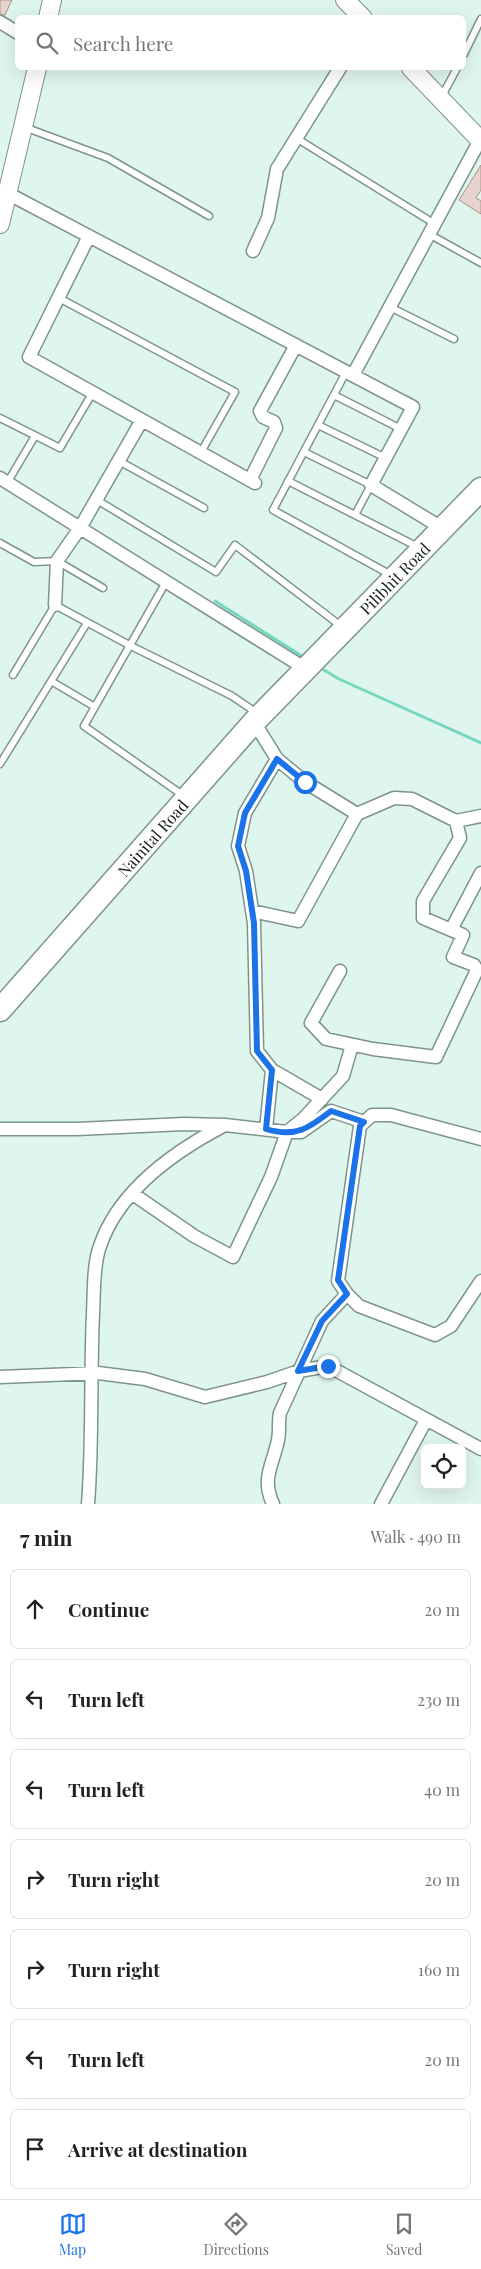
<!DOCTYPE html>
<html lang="en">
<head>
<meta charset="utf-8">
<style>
	:root { --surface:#fff; --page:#f2f2f2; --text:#222; --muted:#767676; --line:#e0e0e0; --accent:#1a73e8 }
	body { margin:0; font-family:"Playfair Display",serif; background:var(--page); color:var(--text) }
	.controls { position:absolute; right:15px; bottom:15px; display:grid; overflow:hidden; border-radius:8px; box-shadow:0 5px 20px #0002 }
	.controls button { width:45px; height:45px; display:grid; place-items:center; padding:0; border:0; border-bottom:1px solid var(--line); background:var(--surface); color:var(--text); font:25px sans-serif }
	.stop { position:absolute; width:15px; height:15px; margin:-11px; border:4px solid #1a73e8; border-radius:50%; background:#fff }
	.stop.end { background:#1a73e8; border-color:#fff; box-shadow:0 1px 5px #0008 }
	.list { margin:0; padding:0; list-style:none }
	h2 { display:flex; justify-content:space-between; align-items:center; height:65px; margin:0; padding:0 20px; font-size:21px }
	h2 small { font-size:16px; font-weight:400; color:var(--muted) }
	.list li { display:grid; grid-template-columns:32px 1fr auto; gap:15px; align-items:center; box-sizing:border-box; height:80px; margin:0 10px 10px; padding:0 10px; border:1px solid var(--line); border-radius:8px }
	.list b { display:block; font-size:19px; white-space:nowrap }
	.list em { font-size:16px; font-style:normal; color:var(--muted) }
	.icon { flex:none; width:28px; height:28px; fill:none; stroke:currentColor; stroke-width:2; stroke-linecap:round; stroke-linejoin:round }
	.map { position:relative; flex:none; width:481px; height:1504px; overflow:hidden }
	.search { position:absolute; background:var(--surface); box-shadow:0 5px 20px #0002; left:15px; right:15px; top:15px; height:55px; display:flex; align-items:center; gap:12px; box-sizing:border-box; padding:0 18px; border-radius:8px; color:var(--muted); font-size:19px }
	.sheet { height:695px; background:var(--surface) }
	nav { display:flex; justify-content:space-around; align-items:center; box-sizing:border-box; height:70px; border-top:1px solid var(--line); background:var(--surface); font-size:14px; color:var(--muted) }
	nav a { display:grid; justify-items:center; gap:2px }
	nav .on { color:var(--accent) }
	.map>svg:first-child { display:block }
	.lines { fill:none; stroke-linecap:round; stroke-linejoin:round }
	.stream { stroke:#76d8c0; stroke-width:3 }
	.building { fill:#e7d3cb; stroke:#a6948c }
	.lane-casing { stroke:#7f938d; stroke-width:9 }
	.street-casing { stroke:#7f938d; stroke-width:15 }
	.secondary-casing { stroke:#7f938d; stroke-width:20 }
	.highway-casing { stroke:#7f938d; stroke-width:25 }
	.lane { stroke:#fff; stroke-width:6 }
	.street { stroke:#fff; stroke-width:12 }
	.secondary { stroke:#fff; stroke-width:18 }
	.highway { stroke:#fff; stroke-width:22 }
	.route { stroke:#1a73e8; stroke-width:6 }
	.labels { text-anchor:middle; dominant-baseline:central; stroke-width:4.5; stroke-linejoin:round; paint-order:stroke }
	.street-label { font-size:16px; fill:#171f1d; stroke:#fafefd }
</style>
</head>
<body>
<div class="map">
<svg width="481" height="1504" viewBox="0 0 481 1504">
	<rect width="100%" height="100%" fill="#dff6ef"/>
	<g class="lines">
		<!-- stream -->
		<path class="stream" d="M 215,601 L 305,658
			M 319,667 L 339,679 L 481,743"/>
	</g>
	<!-- building -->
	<path class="building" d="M 0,0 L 12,0 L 5,15 L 0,14 Z
		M 481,165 L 481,190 L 476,198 L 481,201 L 481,214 L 459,200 Z"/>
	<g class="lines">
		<!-- lane casing -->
		<g class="lane-casing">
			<path id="lane" d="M 464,54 L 481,19
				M 441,98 L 457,68
				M 24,127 L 108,158 L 209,216
				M 296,138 L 435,224
				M 429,234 L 481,263
				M 59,298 L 235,392 L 201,452
				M 390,307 L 454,339
				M 346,372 L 273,510 L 391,575
				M 334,395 L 401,429
				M 0,418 L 60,448 L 93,392
				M 318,425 L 386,458
				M 304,452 L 371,485 L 355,515
				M 119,461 L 204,508
				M 288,481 L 418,547
				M 7,483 L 35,436
				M 97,500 L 216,572 L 235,545 L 341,626
				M 0,543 L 34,562 L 57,561 L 103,588
				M 166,582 L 84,726 L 184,796
				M 13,675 L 55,605 L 131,646 L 232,696 L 257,713
				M 51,681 L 95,707
				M 0,764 L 87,623"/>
		</g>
		<!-- street casing -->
		<g class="street-casing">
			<path id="street" d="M 0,22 L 18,33
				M 7,193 L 413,407 L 371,485 L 442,528
				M 89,236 L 29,357 L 255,483
				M 253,251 L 268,218 L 277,169 L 340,68
				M 353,375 L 480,140
				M 0,478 L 306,669
				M 250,480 L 276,428 L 274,422 L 263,417 L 260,411 L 296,345
				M 55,605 L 57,561 L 80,528 L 142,420
				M 254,722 L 277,759 L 305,782 L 357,814 L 394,798 L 412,799 L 456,821 L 481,816
				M 252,911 L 298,921 L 357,814
				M 452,928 L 481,873
				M 340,971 L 311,1023 L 326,1039 L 373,1049 L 436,1057 L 477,970 L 474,965 L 453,957 L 463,935 L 423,918 L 423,901 L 460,838 L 456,821
				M 272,1070 L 322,1099
				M 0,1129 L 77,1129 L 184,1124 L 225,1125 L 287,1132 L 303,1119 L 343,1076 L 352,1045
				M 266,1129 L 272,1070 L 257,1051 L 254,923 L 246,871 L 238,846 L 245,813 L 277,759
				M 481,1139 L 391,1115 L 372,1115 L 360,1126 L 338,1281 L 347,1294 L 359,1306 L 435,1335 L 451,1326 L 481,1281
				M 133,1194 L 194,1236 L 233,1257 L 271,1177 L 287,1132 L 301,1132 L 331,1111 L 364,1122
				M 0,1377 L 98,1373 L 145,1379 L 205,1397 L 267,1382 L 299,1371 L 328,1366 L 481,1449
				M 88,1504 C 93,1441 90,1378 93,1314 C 94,1295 93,1264 100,1246 C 119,1190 175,1151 225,1125
				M 273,1504 C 261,1478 273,1465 278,1440 C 280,1431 278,1422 280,1413 L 322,1321 L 347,1294
				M 381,1504 L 426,1420"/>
		</g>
		<!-- secondary casing -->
		<g class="secondary-casing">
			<path id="secondary" d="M 345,0 L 363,18
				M 48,18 L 52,0
				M 411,68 L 481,141
				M 0,224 L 37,68"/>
		</g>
		<!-- highway casing -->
		<g class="highway-casing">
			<g id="highway">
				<path id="s1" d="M 0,1010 L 254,722 L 481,489"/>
			</g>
		</g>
		<!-- lane -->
		<use href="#lane" class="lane"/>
		<!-- street -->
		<use href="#street" class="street"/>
		<!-- secondary -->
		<use href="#secondary" class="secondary"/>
		<!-- highway -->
		<use href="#highway" class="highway"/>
	</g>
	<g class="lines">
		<!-- route -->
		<path class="route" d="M 305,782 L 277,759 L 245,813 L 238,846 L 246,871 L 254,923 L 257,1051 L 272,1070 L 266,1129 C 296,1138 309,1128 331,1111 L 364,1122 L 360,1126 L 338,1280 L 347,1294 L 322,1321 L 298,1371 L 328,1366"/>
	</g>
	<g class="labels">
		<!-- street labels -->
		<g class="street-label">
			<text stroke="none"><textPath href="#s1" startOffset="585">Pilibhit Road</textPath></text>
			<text stroke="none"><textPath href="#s1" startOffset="230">Nainital Road</textPath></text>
		</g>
	</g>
</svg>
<div class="controls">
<button><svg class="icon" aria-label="locate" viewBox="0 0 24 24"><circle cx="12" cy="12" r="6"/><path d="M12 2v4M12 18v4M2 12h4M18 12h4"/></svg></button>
</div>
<div class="stop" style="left:305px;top:782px"></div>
<div class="stop end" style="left:328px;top:1366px"></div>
<div class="search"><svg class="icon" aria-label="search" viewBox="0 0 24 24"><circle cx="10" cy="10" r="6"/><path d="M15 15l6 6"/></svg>Search here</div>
</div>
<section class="sheet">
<h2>7 min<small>Walk · 490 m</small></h2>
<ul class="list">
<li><svg class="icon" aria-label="ahead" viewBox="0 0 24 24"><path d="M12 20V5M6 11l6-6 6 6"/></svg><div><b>Continue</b></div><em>20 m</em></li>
<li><svg class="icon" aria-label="left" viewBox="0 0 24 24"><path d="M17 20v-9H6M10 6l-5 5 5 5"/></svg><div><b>Turn left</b></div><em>230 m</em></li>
<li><svg class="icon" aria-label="left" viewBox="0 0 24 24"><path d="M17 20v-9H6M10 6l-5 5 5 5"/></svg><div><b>Turn left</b></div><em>40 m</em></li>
<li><svg class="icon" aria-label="right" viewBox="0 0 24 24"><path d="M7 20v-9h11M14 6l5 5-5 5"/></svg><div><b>Turn right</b></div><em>20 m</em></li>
<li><svg class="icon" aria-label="right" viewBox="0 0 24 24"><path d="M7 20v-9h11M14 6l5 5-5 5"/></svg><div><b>Turn right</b></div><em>160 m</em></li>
<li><svg class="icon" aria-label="left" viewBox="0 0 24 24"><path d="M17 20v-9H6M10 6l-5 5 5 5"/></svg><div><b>Turn left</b></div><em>20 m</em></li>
<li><svg class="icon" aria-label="arrive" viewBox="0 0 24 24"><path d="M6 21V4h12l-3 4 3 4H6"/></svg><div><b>Arrive at destination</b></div></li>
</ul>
</section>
<nav>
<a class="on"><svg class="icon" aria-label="map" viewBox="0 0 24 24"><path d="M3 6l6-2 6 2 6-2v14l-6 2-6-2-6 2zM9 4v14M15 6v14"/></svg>Map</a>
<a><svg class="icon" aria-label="directions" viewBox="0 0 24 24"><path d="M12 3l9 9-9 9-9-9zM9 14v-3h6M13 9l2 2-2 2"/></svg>Directions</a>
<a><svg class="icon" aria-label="saved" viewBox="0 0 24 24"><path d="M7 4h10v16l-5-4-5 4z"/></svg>Saved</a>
</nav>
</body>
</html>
